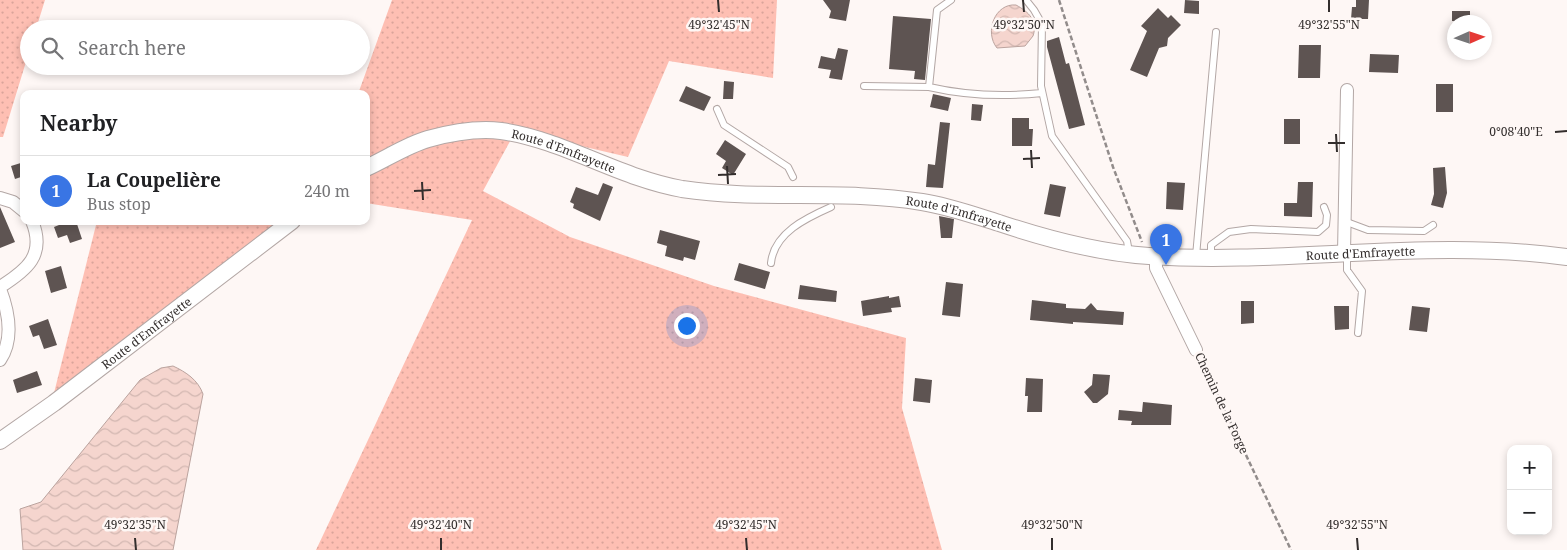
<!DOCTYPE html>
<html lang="en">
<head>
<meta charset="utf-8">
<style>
	:root { --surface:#fff; --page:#f6f6f6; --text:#202124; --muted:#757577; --line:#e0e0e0; --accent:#3975e4 }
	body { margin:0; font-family:"Noto Serif",serif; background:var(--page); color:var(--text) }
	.controls { position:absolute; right:15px; bottom:15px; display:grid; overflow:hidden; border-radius:10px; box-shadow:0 2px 8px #0003 }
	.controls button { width:45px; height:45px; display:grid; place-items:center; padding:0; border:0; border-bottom:1px solid var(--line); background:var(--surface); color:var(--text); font:25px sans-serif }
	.compass { position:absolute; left:1447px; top:15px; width:45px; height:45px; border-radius:50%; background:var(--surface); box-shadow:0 2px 8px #0003; rotate:87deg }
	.you { position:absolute; left:686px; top:325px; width:18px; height:18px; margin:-12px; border:4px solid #fff; border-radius:50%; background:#1a73e8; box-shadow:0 0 0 8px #1a73e833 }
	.badge { display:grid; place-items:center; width:32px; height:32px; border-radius:50%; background:var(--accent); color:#fff; font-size:16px; font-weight:700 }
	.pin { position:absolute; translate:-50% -41px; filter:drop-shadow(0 1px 2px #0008) }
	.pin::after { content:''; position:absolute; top:26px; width:18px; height:15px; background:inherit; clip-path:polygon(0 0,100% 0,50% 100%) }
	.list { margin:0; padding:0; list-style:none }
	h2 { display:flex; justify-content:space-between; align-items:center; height:65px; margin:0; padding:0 20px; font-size:21px }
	h2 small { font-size:16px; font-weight:400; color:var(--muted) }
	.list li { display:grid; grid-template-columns:32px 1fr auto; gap:15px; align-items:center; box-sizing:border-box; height:70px; padding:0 20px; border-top:1px solid var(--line) }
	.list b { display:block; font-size:19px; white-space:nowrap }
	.list p { margin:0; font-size:16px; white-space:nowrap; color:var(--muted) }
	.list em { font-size:16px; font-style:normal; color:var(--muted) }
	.icon { flex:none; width:28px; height:28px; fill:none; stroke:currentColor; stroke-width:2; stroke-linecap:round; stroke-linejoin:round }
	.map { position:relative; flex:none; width:1567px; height:550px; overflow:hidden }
	.search { position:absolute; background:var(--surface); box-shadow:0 2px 8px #0003; left:20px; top:20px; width:350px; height:55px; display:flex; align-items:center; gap:12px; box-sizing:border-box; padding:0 18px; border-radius:28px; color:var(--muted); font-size:19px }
	.panel { position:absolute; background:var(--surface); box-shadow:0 2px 8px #0003; left:20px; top:90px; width:350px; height:135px; border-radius:10px }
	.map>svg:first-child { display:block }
	.grass { fill:url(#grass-dots) }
	.water { fill:url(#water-waves); stroke:#bba39e }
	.building { fill:#5e5452 }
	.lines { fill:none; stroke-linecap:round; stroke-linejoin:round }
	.lane-casing { stroke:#b3a7a5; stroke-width:8 }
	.street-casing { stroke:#b3a7a5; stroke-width:14 }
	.secondary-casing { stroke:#b3a7a5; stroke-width:18 }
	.path { stroke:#928c8b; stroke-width:2.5; stroke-dasharray:5 2.5; stroke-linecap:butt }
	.lane { stroke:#fff; stroke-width:6 }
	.street { stroke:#fff; stroke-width:12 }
	.secondary { stroke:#fff; stroke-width:16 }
	.ticks { fill:none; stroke:#332e2d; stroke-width:2 }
	.labels { text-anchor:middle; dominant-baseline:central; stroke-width:5; stroke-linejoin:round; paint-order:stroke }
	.street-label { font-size:12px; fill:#332e2d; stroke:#fef7f5 }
	.ticks-label { font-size:12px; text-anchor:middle; fill:#332e2d; stroke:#fef7f5; stroke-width:5; stroke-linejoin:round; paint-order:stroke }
</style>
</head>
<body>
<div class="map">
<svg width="1567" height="550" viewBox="0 0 1567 550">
	<defs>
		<pattern id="grass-dots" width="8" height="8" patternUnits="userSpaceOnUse" patternTransform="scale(1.25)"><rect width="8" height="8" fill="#febfb3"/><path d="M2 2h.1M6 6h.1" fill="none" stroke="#daa49a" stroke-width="1.8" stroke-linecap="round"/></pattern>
		<pattern id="water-waves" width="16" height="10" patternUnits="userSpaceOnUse" patternTransform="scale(1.25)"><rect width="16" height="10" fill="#f5d5ce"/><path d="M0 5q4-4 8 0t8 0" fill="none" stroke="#d2b7b1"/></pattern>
	</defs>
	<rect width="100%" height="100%" fill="#fef7f5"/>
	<!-- grass -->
	<path class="grass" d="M 0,0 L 45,0 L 36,29 L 29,29 L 29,52 L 3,137 L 0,137 Z
		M 392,0 L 777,0 L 773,78 L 669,61 L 628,157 L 525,133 L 515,132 L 483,191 L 570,237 L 714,286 L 906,338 L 902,408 L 942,550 L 316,550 L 472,220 L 366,203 L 366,94 L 358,94 Z
		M 97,221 L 284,221 L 54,393 Z"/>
	<!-- water -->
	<path class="water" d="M 1016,5 C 1029,12 1038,21 1033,36 L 1025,46 L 997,48 C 984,32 995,3 1016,5 Z
		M 173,366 C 186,372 198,380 203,394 L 173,550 L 23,550 L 20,509 L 41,502 L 140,380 L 161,368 Z"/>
	<!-- building -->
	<path class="building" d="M 823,0 L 850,0 L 846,21 L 829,18 L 831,11 Z
		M 1185,0 L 1199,1 L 1199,14 L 1184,13 Z
		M 1356,0 L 1369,0 L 1368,19 L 1351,19 L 1352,7 L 1356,7 Z
		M 1158,8 L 1168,18 L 1171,15 L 1181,25 L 1168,38 L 1167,46 L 1159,48 L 1147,77 L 1130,70 L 1147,31 L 1141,26 Z
		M 1452,11 L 1470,11 L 1470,22 L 1452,21 Z
		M 893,16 L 931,19 L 925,80 L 914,79 L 915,71 L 889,69 Z
		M 1059,37 L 1066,64 L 1069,63 L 1085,125 L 1069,129 L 1047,47 L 1047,41 Z
		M 1299,45 L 1321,45 L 1320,78 L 1298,78 Z
		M 838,48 L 848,50 L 842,80 L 829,78 L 831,70 L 818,68 L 821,56 L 835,59 Z
		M 1370,54 L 1399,55 L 1398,73 L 1369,72 Z
		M 724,81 L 734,82 L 733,99 L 723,99 Z
		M 1436,84 L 1453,84 L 1453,112 L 1436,112 Z
		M 686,86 L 711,97 L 704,111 L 679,101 Z
		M 933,94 L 951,98 L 948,111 L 930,107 Z
		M 972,104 L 983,105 L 981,121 L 971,120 Z
		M 1012,118 L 1029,118 L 1029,129 L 1033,129 L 1032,146 L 1012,146 Z
		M 1284,119 L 1300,119 L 1300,144 L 1284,144 Z
		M 940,122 L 950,123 L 943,188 L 926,187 L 928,164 L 935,165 Z
		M 725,140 L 746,154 L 733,175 L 722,168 L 726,161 L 716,154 Z
		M 24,162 L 24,176 L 15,179 L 11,166 Z
		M 1445,167 L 1447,193 L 1443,208 L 1431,205 L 1434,194 L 1433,168 Z
		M 1167,182 L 1185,183 L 1183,210 L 1166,209 Z
		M 1298,182 L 1313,182 L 1312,217 L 1284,216 L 1284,203 L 1297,203 Z
		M 603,183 L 613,187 L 600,221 L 573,208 L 574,204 L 570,202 L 576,187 L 598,195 Z
		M 1050,184 L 1066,187 L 1060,217 L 1044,214 Z
		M 0,207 L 15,242 L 0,248 Z
		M 939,216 L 954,219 L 952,238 L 941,238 Z
		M 63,221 L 76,221 L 82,239 L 70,243 L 67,235 L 58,238 L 54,227 L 64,223 Z
		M 660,230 L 700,241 L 695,260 L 684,257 L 683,261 L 665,256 L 667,246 L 657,243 Z
		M 739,263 L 770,272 L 765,289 L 734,280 Z
		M 61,266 L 67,288 L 51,293 L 45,271 Z
		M 946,282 L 963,284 L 960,317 L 942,315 Z
		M 800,285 L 837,291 L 836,302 L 798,299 Z
		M 889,296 L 889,298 L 899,296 L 901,307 L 891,308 L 892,312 L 863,316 L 861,301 Z
		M 1032,300 L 1066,304 L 1066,308 L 1085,309 L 1091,303 L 1097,310 L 1124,312 L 1123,325 L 1073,322 L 1073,324 L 1030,320 Z
		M 1241,301 L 1254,301 L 1254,323 L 1241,324 Z
		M 1334,306 L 1349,306 L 1349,329 L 1335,330 Z
		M 1412,306 L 1430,308 L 1427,332 L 1409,330 Z
		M 48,319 L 57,345 L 44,349 L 39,335 L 33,337 L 29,326 Z
		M 37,371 L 42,385 L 17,393 L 13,380 Z
		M 1093,374 L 1110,375 L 1108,394 L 1097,403 L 1093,403 L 1084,392 L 1092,385 Z
		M 915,378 L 932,380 L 930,403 L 913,401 Z
		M 1026,378 L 1043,379 L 1042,412 L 1027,412 L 1028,396 L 1025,396 Z
		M 1143,402 L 1172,405 L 1171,425 L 1131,425 L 1132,421 L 1118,420 L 1119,410 L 1142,412 Z"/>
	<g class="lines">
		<!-- lane casing -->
		<g class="lane-casing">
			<path id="lane" d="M 951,0 L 937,10 L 929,87 C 968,96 1003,97 1042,93
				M 1026,0 L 1034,10 L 1042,24 L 1041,86 L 1052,136 L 1127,241 L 1129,252
				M 864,86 L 929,87
				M 717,109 L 724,125 L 788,167 L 793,177
				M 1344,221 L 1368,230 L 1424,231 L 1433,225
				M 1347,254 L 1347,270 L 1362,291 L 1358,333
				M 1196,256 L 1216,32
				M 1211,257 L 1211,245 L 1229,232 L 1251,229 L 1318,232 L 1326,225 L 1327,215 L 1324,207
				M 771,263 C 774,233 806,218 831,207"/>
		</g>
		<!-- street casing -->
		<g class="street-casing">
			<path id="street" d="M 0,198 L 13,202 L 24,211
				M 1344,253 L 1347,90
				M 1156,256 L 1156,268 L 1196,350
				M 0,287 C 27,270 46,255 32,221
				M 0,289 C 8,310 14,339 0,360"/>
		</g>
		<!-- secondary casing -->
		<g class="secondary-casing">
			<g id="secondary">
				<path id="s1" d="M 366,168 C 386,159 407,145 428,139 C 450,133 477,128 501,131 C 564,140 619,178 682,189 C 761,201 842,189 922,202 C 948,206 973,215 999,223 C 1047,239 1098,253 1149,256 C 1288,265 1428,238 1567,257"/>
				<path id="s2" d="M 0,441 L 54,403 L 292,221"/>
			</g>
		</g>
		<!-- path -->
		<path class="path" d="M 1059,0 L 1113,167 L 1142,242
			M 1201,360 L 1291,550"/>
		<!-- lane -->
		<use href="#lane" class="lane"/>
		<!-- street -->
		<use href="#street" class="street"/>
		<!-- secondary -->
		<use href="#secondary" class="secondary"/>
	</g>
	<!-- ticks -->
	<path class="ticks" d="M 718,0 L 719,12M 1023,0 L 1024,12M 1329,0 L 1329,12M 1555,132 L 1567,131M 1336,134 L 1337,152M 1328,143 L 1345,143M 1031,150 L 1032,168M 1023,159 L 1040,158M 727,166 L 728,184M 718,175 L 736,174M 422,182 L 423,200M 414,191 L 431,190M 135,538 L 136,550M 441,538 L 441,550M 746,538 L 747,550M 1052,538 L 1052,550M 1357,538 L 1358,550"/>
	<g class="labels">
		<!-- street labels -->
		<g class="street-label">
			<text stroke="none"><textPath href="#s1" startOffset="208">Route d'Emfrayette</textPath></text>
			<text stroke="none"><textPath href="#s1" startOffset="612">Route d'Emfrayette</textPath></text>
			<text stroke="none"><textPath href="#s1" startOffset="1019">Route d'Emfrayette</textPath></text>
			<text stroke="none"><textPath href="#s2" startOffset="182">Route d'Emfrayette</textPath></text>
			<text transform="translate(1222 403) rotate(65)">Chemin de la Forge</text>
		</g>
	</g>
	<g class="ticks-label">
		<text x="719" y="29">49°32'45"N</text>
		<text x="1024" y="29">49°32'50"N</text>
		<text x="1329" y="29">49°32'55"N</text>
		<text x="1516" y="136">0°08'40"E</text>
		<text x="135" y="529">49°32'35"N</text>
		<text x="441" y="529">49°32'40"N</text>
		<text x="746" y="529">49°32'45"N</text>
		<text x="1052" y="529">49°32'50"N</text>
		<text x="1357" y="529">49°32'55"N</text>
	</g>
</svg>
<div class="controls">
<button>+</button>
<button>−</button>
</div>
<svg class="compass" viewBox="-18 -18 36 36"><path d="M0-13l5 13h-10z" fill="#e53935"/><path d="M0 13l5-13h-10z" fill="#757577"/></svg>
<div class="you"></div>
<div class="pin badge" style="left:1166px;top:265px">1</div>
<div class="search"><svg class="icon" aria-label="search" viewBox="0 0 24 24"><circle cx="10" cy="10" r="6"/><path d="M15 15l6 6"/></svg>Search here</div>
<section class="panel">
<h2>Nearby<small></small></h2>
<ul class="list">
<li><span class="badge">1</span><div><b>La Coupelière</b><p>Bus stop</p></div><em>240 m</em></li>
</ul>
</section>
</div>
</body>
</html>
